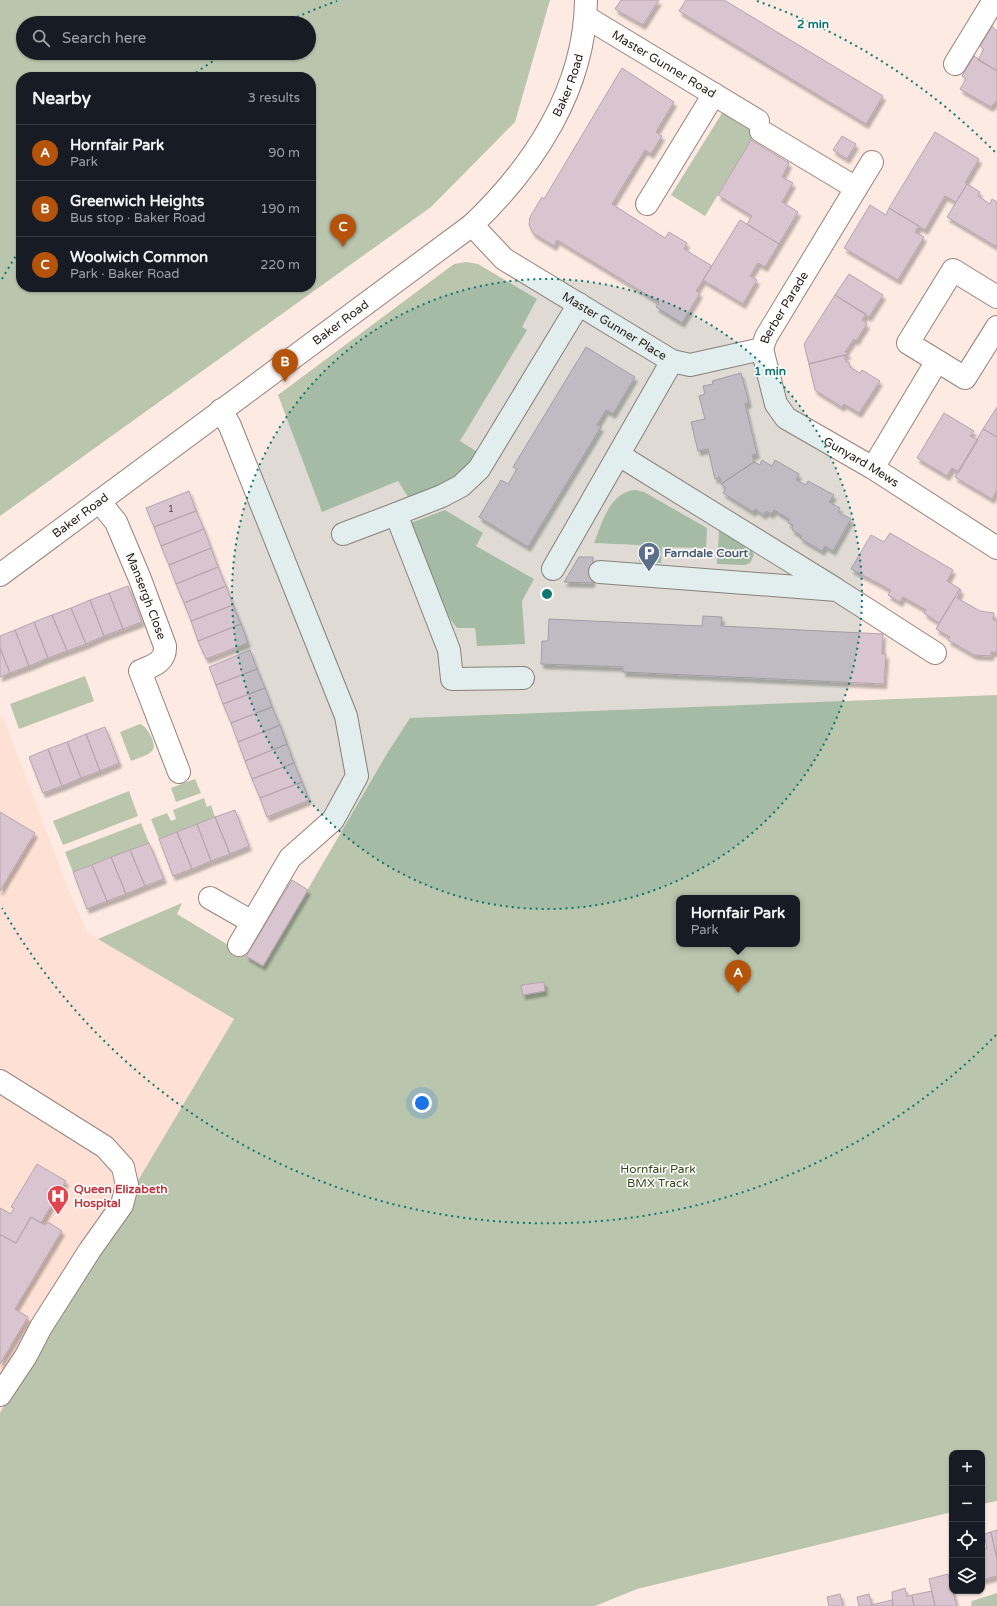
<!DOCTYPE html>
<html lang="en">
<head>
<meta charset="utf-8">
<style>
	:root { --surface:#171b24; --page:#20242c; --text:#f1f3f6; --muted:#9ea1a6; --line:#363941; --accent:#b45309 }
	body { margin:0; font-family:"Varela Round",sans-serif; background:var(--page); color:var(--text) }
	.controls { position:absolute; right:12px; bottom:12px; display:grid; overflow:hidden; border-radius:8px; box-shadow:0 1px 3px #0004 }
	.controls button { width:36px; height:36px; display:grid; place-items:center; padding:0; border:0; border-bottom:1px solid var(--line); background:var(--surface); color:var(--text); font:20px sans-serif }
	.you { position:absolute; left:422px; top:1103px; width:14px; height:14px; margin:-10px; border:3px solid #fff; border-radius:50%; background:#1a73e8; box-shadow:0 0 0 6px #1a73e833 }
	.badge { display:grid; place-items:center; width:26px; height:26px; border-radius:50%; background:var(--accent); color:#fff; font-size:13px; font-weight:700 }
	.pin { position:absolute; translate:-50% -33px; filter:drop-shadow(0 1px 2px #0008) }
	.pin::after { content:''; position:absolute; top:21px; width:14px; height:12px; background:inherit; clip-path:polygon(0 0,100% 0,50% 100%) }
	.popup { position:absolute; left:676px; top:895px; width:124px; height:52px; box-sizing:border-box; display:grid; place-content:center; border-radius:8px; background:var(--surface); filter:drop-shadow(0 1px 3px #0005); font-size:13px; white-space:nowrap; color:var(--muted) }
	.popup b { font-size:15px; color:var(--text) }
	.popup::after { content:''; position:absolute; left:50%; top:100%; margin-left:-8px; border:8px solid transparent; border-top-color:var(--surface) }
	.list { margin:0; padding:0; list-style:none }
	h2 { display:flex; justify-content:space-between; align-items:center; height:52px; margin:0; padding:0 16px; font-size:17px }
	h2 small { font-size:13px; font-weight:400; color:var(--muted) }
	.list li { display:grid; grid-template-columns:26px 1fr auto; gap:12px; align-items:center; box-sizing:border-box; height:56px; padding:0 16px; border-top:1px solid var(--line) }
	.list b { display:block; font-size:15px; white-space:nowrap }
	.list p { margin:0; font-size:13px; white-space:nowrap; color:var(--muted) }
	.list em { font-size:13px; font-style:normal; color:var(--muted) }
	.icon { flex:none; width:22px; height:22px; fill:none; stroke:currentColor; stroke-width:2; stroke-linecap:round; stroke-linejoin:round }
	.map { position:relative; flex:none; width:997px; height:1606px; overflow:hidden }
	.search { position:absolute; background:var(--surface); box-shadow:0 1px 3px #0004; left:16px; top:16px; width:300px; height:44px; display:flex; align-items:center; gap:10px; box-sizing:border-box; padding:0 14px; border-radius:22px; color:var(--muted); font-size:15px }
	.panel { position:absolute; background:var(--surface); box-shadow:0 1px 3px #0004; left:16px; top:72px; width:300px; height:220px; border-radius:16px }
	.map>svg:first-child { display:block }
	.built { fill:#fee0d4 }
	.green { fill:#bac5ad; fill-rule:evenodd }
	.building { fill:#d9c5d0; stroke:#b6a3ae; filter:url(#shadow) }
	.lines { fill:none; stroke-linecap:round; stroke-linejoin:round }
	.minor-casing { stroke:#97837b; stroke-width:24 }
	.minor { stroke:#fff; stroke-width:22 }
	.ring { fill:none; stroke:#0f766e; stroke-width:2; stroke-dasharray:2 4 }
	.labels { text-anchor:middle; dominant-baseline:central; stroke-width:3; stroke-linejoin:round; paint-order:stroke }
	.number-label { font-size:10px; fill:#554a4a }
	.street-label { font-size:12px; fill:#29211e; stroke:#fff }
	.service-label { font-size:12px; font-weight:bold; fill:#4e5e75; stroke:#fff; text-anchor:start }
	.park-label { font-size:12px; fill:#354719; stroke:#fff }
	.health-label { font-size:12px; font-weight:bold; fill:#be3a42; stroke:#fff; text-anchor:start }
	.centre { fill:#0f766e; stroke:#fff; stroke-width:2 }
	.ring-label { font-size:12px; text-anchor:middle; font-weight:bold; fill:#0f766e; stroke:#fff; stroke-width:3; stroke-linejoin:round; paint-order:stroke }
</style>
</head>
<body>
<div class="map">
<svg width="997" height="1606" viewBox="0 0 997 1606">
	<defs>
		<filter id="shadow"><feDropShadow dx="2.5" dy="4.5" stdDeviation="1" flood-color="#0004"/></filter>
	</defs>
	<rect width="100%" height="100%" fill="#fceae3"/>
	<!-- built -->
	<path class="built" d="M 0,717 L 3,717 L 68,889 L 87,932 L 234,1019 L 0,1413 Z"/>
	<!-- green -->
	<path class="green" d="M 0,0 L 550,0 L 515,122 L 431,207 L 0,516 ZM 23,23 L 309,23 L 309,53 L 23,53 ZM 21,77 L 311,77 L 311,287 L 21,287 Z
		M 724,110 L 757,131 L 705,216 L 671,195 Z
		M 466,262 L 478,264 L 537,299 L 522,327 L 527,330 L 460,441 L 479,453 L 461,474 L 439,488 L 408,497 L 398,481 L 322,512 L 278,395 L 454,264 Z
		M 636,490 L 644,492 L 707,528 L 706,548 L 662,547 L 661,563 L 639,562 L 640,545 L 594,543 C 602,523 610,491 636,490 Z
		M 445,510 L 483,533 L 476,546 L 534,579 L 522,601 L 525,644 L 477,646 L 475,628 L 457,628 L 450,619 L 412,538 L 408,524 Z
		M 719,531 L 751,549 L 754,555 L 750,563 L 745,565 L 717,564 Z
		M 85,676 L 94,701 L 19,729 L 10,704 Z
		M 997,695 L 997,1501 L 982,1504 L 982,1453 L 952,1453 L 952,1512 L 637,1589 L 595,1606 L 0,1606 L 0,1413 L 234,1019 L 98,939 L 182,903 L 177,914 L 263,966 L 388,752 L 410,718 ZM 679,898 L 797,898 L 797,944 L 679,944 Z
		M 140,724 C 147,726 158,745 152,751 C 148,756 137,758 131,761 L 120,732 Z
		M 195,779 L 201,793 L 176,802 L 171,788 Z
		M 129,791 L 138,816 L 63,845 L 53,821 Z
		M 204,798 L 207,807 L 211,805 L 215,817 L 159,839 L 151,819 L 167,813 L 171,821 L 176,819 L 173,810 Z
		M 141,823 L 149,843 L 73,872 L 65,852 Z
		M 997,1593 L 997,1606 L 971,1606 L 972,1601 Z"/>
	<!-- building -->
	<path class="building" d="M 621,0 L 659,0 L 643,25 L 615,9 Z
		M 686,0 L 724,0 L 883,96 L 866,124 L 679,11 Z
		M 992,26 L 997,31 L 997,71 L 978,60 L 984,49 L 980,46 Z
		M 974,56 L 997,71 L 997,100 L 991,107 L 960,89 L 966,79 L 962,76 Z
		M 622,68 L 674,102 L 656,132 L 662,136 L 651,154 L 645,150 L 612,204 L 665,238 L 669,232 L 687,243 L 684,249 L 712,266 L 696,291 L 700,293 L 682,323 L 656,307 L 659,302 L 557,240 L 554,246 L 533,233 L 529,225 L 530,217 L 542,197 L 544,199 Z
		M 935,132 L 979,159 L 965,183 L 967,184 L 956,202 L 945,196 L 925,230 L 889,208 Z
		M 842,136 L 856,144 L 847,159 L 833,150 Z
		M 751,140 L 789,163 L 782,177 L 793,183 L 782,202 L 798,212 L 779,244 L 747,224 L 752,216 L 718,195 Z
		M 967,184 L 980,192 L 978,196 L 990,204 L 992,199 L 997,202 L 997,247 L 947,217 Z
		M 870,205 L 886,215 L 889,208 L 919,226 L 915,232 L 924,237 L 898,280 L 844,248 Z
		M 740,220 L 779,244 L 765,267 L 758,263 L 750,276 L 757,280 L 743,304 L 703,280 Z
		M 849,274 L 883,295 L 869,317 L 835,295 Z
		M 835,295 L 866,314 L 862,320 L 867,324 L 856,341 L 854,339 L 845,352 L 849,354 L 809,364 L 804,344 Z
		M 586,347 L 635,377 L 613,414 L 606,410 L 597,425 L 601,427 L 528,547 L 479,517 L 501,480 L 508,484 L 517,469 L 513,467 Z
		M 844,355 L 846,362 L 849,362 L 850,367 L 860,373 L 862,370 L 880,381 L 859,413 L 844,404 L 842,407 L 815,390 L 809,364 Z
		M 741,373 L 749,403 L 745,404 L 757,454 L 752,455 L 754,462 L 721,484 L 720,477 L 715,479 L 708,449 L 698,451 L 691,422 L 705,419 L 699,396 L 705,394 L 703,386 L 713,384 L 712,381 Z
		M 997,407 L 997,437 L 983,429 Z
		M 944,413 L 974,431 L 970,436 L 978,440 L 959,472 L 952,468 L 947,476 L 917,458 Z
		M 983,429 L 997,437 L 997,490 L 992,499 L 955,477 Z
		M 762,460 L 772,466 L 775,460 L 799,474 L 796,480 L 806,485 L 808,481 L 834,495 L 829,502 L 840,508 L 838,512 L 851,519 L 833,551 L 825,546 L 822,551 L 800,538 L 802,536 L 792,530 L 793,525 L 788,523 L 789,519 L 774,510 L 771,514 L 766,511 L 764,515 L 755,509 L 753,512 L 723,493 L 726,488 L 721,484 L 754,462 L 760,465 Z
		M 189,491 L 196,511 L 154,527 L 146,508 Z
		M 196,511 L 204,529 L 161,546 L 154,527 Z
		M 204,529 L 211,548 L 169,565 L 161,546 Z
		M 890,533 L 953,570 L 947,581 L 960,589 L 939,623 L 924,613 L 926,610 L 903,597 L 900,602 L 888,595 L 891,590 L 851,569 L 871,535 L 884,542 Z
		M 211,548 L 218,567 L 176,584 L 169,565 Z
		M 579,557 L 593,557 L 592,583 L 564,582 Z
		M 218,567 L 226,586 L 184,603 L 176,584 Z
		M 128,586 L 142,622 L 123,629 L 109,593 Z
		M 226,586 L 233,605 L 191,621 L 184,603 Z
		M 960,589 L 961,591 L 957,598 L 980,611 L 994,613 L 993,620 L 997,620 L 997,652 L 991,652 L 991,656 L 974,655 L 948,640 L 950,637 L 936,629 Z
		M 109,593 L 123,629 L 104,636 L 90,600 Z
		M 90,600 L 104,636 L 86,644 L 71,608 Z
		M 233,605 L 241,624 L 198,641 L 191,621 Z
		M 71,608 L 86,644 L 67,651 L 52,615 Z
		M 52,615 L 67,651 L 48,658 L 34,622 Z
		M 703,616 L 722,617 L 721,626 L 883,634 L 882,654 L 886,654 L 884,684 L 623,672 L 623,667 L 541,664 L 542,641 L 548,641 L 549,619 L 702,626 Z
		M 34,622 L 48,658 L 29,666 L 15,630 Z
		M 241,624 L 248,643 L 206,659 L 198,641 Z
		M 15,630 L 29,666 L 10,673 L 0,648 L 0,636 Z
		M 0,648 L 10,673 L 0,677 Z
		M 250,650 L 257,669 L 216,685 L 209,667 Z
		M 257,669 L 265,688 L 223,704 L 216,685 Z
		M 265,688 L 272,707 L 231,723 L 223,704 Z
		M 272,707 L 280,725 L 238,742 L 231,723 Z
		M 280,725 L 287,744 L 245,761 L 238,742 Z
		M 105,727 L 119,763 L 100,771 L 86,734 Z
		M 86,734 L 100,771 L 81,778 L 67,742 Z
		M 67,742 L 81,778 L 62,786 L 48,749 Z
		M 287,744 L 294,763 L 252,779 L 245,761 Z
		M 48,749 L 62,786 L 43,793 L 29,757 Z
		M 294,763 L 302,782 L 260,798 L 252,779 Z
		M 302,782 L 309,800 L 267,817 L 260,798 Z
		M 235,810 L 249,846 L 230,854 L 215,817 Z
		M 0,812 L 35,833 L 0,891 Z
		M 215,817 L 230,854 L 211,861 L 197,824 Z
		M 197,824 L 211,861 L 192,869 L 177,832 Z
		M 177,832 L 192,869 L 173,876 L 159,839 Z
		M 149,843 L 164,879 L 145,886 L 130,850 Z
		M 130,850 L 145,886 L 126,894 L 111,857 Z
		M 111,857 L 126,894 L 107,901 L 92,865 Z
		M 92,865 L 107,901 L 87,909 L 73,872 Z
		M 292,880 L 308,890 L 263,966 L 246,956 Z
		M 544,982 L 545,991 L 523,995 L 521,985 Z
		M 37,1164 L 66,1181 L 41,1223 L 31,1217 L 16,1243 L 1,1235 L 0,1236 L 0,1208 L 11,1214 L 14,1208 L 11,1207 Z
		M 31,1217 L 45,1225 L 48,1222 L 62,1231 L 15,1309 L 28,1317 L 0,1364 L 0,1236 L 1,1235 L 16,1243 Z
		M 997,1530 L 997,1559 L 991,1532 Z
		M 991,1532 L 997,1559 L 997,1576 L 982,1580 L 982,1549 L 987,1548 L 984,1534 Z
		M 948,1574 L 957,1606 L 935,1606 L 929,1579 Z
		M 905,1588 L 907,1597 L 912,1595 L 914,1606 L 893,1606 L 892,1592 Z
		M 932,1591 L 935,1606 L 914,1606 L 912,1595 Z
		M 840,1594 L 843,1606 L 829,1606 L 827,1597 Z
		M 869,1594 L 872,1606 L 859,1606 L 857,1597 Z
		M 892,1600 L 893,1606 L 872,1606 L 871,1605 Z"/>
	<g class="lines">
		<!-- minor casing -->
		<g class="minor-casing">
			<g id="minor">
				<path id="s1" d="M 586,17 L 758,121"/>
				<path d="M 955,64 L 994,0"/>
				<path d="M 761,131 L 856,188"/>
				<path d="M 647,204 L 714,94"/>
				<path id="s2" d="M 472,225 L 504,259 L 672,361 L 690,365 L 762,349"/>
				<path d="M 997,297 L 953,270 L 908,343 L 965,378 L 997,327"/>
				<path id="s3" d="M 762,349 L 776,404 L 786,418 L 873,468 L 997,548"/>
				<path id="s4" d="M 762,349 L 766,337 L 872,162"/>
				<path d="M 221,410 L 230,426 L 346,716 L 357,776 L 333,820 L 290,858 L 239,945"/>
				<path d="M 619,455 L 834,588"/>
				<path d="M 873,468 L 937,361"/>
				<path id="s5" d="M 99,501 L 116,522 L 140,579 L 165,646 C 166,662 153,666 140,671 L 179,772"/>
				<path d="M 343,534 L 396,514"/>
				<path d="M 553,569 L 672,361"/>
				<path d="M 600,572 L 837,590 L 935,653"/>
				<path id="s6" d="M 0,575 L 472,225 C 534,166 585,89 586,0"/>
				<path d="M 523,678 L 452,679 L 449,650 L 396,514 L 442,496 L 461,486 L 479,469 L 579,304"/>
				<path d="M 210,898 L 252,922"/>
				<path d="M 0,1081 L 105,1147 L 123,1167 L 127,1185 L 122,1205 L 90,1250 L 41,1327 L 26,1356 L 0,1395"/>
			</g>
		</g>
		<!-- minor -->
		<use href="#minor" class="minor"/>
	</g>
	<!-- distance rings -->
	<circle cx="547" cy="594" r="315" fill="#0f766e" fill-opacity=".12"/>
	<g class="ring">
		<circle cx="547" cy="594" r="315"/>
		<path d="M996 1035A629 629 0 0 1 2 908M2 279A629 629 0 0 1 19 251M191 76A629 629 0 0 1 223 55M286 22A629 629 0 0 1 337 1M757 1A629 629 0 0 1 996 153"/>
	</g>
	<!-- icons -->
	<defs>
		<g id="parking-pin" transform="scale(1.15)"><path d="M0 17L-7.5 6A9.5 9.5 0 1 1 7.5 6Z" fill="#5c6f8a" stroke="#fff"/><path d="M-3.5-5.5H1a3.5 3.5 0 0 1 0 7H-1V5.5H-3.5ZM-1-3.4V-.6H.8a1.4 1.4 0 0 0 0-2.8Z" fill="#fff"/></g>
		<g id="hospital-pin" transform="scale(1.15)"><path d="M0 17L-7.5 6A9.5 9.5 0 1 1 7.5 6Z" fill="#e0444e" stroke="#fff"/><path d="M-5-5h3v3.5h4V-5h3V5h-3V1.5h-4V5h-3Z" fill="#fff"/></g>
	</defs>
	<g fill-rule="evenodd">
		<use href="#parking-pin" x="649" y="553"/>
		<use href="#hospital-pin" x="58" y="1196"/>
	</g>
	<g class="labels">
		<!-- number labels -->
		<g class="number-label">
			<text x="171" y="509">1</text>
		</g>
		<!-- street labels -->
		<g class="street-label">
			<text stroke="none"><textPath href="#s1" startOffset="91">Master Gunner Road</textPath></text>
			<text stroke="none"><textPath href="#s6" startOffset="759">Baker Road</textPath></text>
			<text stroke="none"><textPath href="#s4" startOffset="47">Berber Parade</textPath></text>
			<text stroke="none"><textPath href="#s6" startOffset="424">Baker Road</textPath></text>
			<text stroke="none"><textPath href="#s2" startOffset="176">Master Gunner Place</textPath></text>
			<text stroke="none"><textPath href="#s3" startOffset="161">Gunyard Mews</textPath></text>
			<text stroke="none"><textPath href="#s6" startOffset="100">Baker Road</textPath></text>
			<text stroke="none"><textPath href="#s5" startOffset="107">Mansergh Close</textPath></text>
		</g>
		<!-- service labels -->
		<g class="service-label">
			<text x="664" y="553">Farndale Court</text>
		</g>
		<!-- park labels -->
		<g class="park-label">
			<text x="658" y="1169">Hornfair Park<tspan x="658" dy="14">BMX Track</tspan></text>
		</g>
		<!-- health labels -->
		<g class="health-label">
			<text x="74" y="1189">Queen Elizabeth<tspan x="74" dy="14">Hospital</tspan></text>
		</g>
	</g>
	<circle cx="547" cy="594" r="6" class="centre"/>
	<g class="ring-label">
		<text x="813" y="28">2 min</text>
		<text x="770" y="375">1 min</text>
	</g>
</svg>
<div class="controls">
<button>+</button>
<button>−</button>
<button><svg class="icon" aria-label="locate" viewBox="0 0 24 24"><circle cx="12" cy="12" r="6"/><path d="M12 2v4M12 18v4M2 12h4M18 12h4"/></svg></button>
<button><svg class="icon" aria-label="layers" viewBox="0 0 24 24"><path d="M12 4l9 5-9 5-9-5zM3 14l9 5 9-5"/></svg></button>
</div>
<div class="you"></div>
<div class="pin badge" style="left:738px;top:993px">A</div>
<div class="popup"><b>Hornfair Park</b>Park</div>
<div class="pin badge" style="left:285px;top:382px">B</div>
<div class="pin badge" style="left:343px;top:247px">C</div>
<div class="search"><svg class="icon" aria-label="search" viewBox="0 0 24 24"><circle cx="10" cy="10" r="6"/><path d="M15 15l6 6"/></svg>Search here</div>
<section class="panel">
<h2>Nearby<small>3 results</small></h2>
<ul class="list">
<li><span class="badge">A</span><div><b>Hornfair Park</b><p>Park</p></div><em>90 m</em></li>
<li><span class="badge">B</span><div><b>Greenwich Heights</b><p>Bus stop · Baker Road</p></div><em>190 m</em></li>
<li><span class="badge">C</span><div><b>Woolwich Common</b><p>Park · Baker Road</p></div><em>220 m</em></li>
</ul>
</section>
</div>
</body>
</html>
